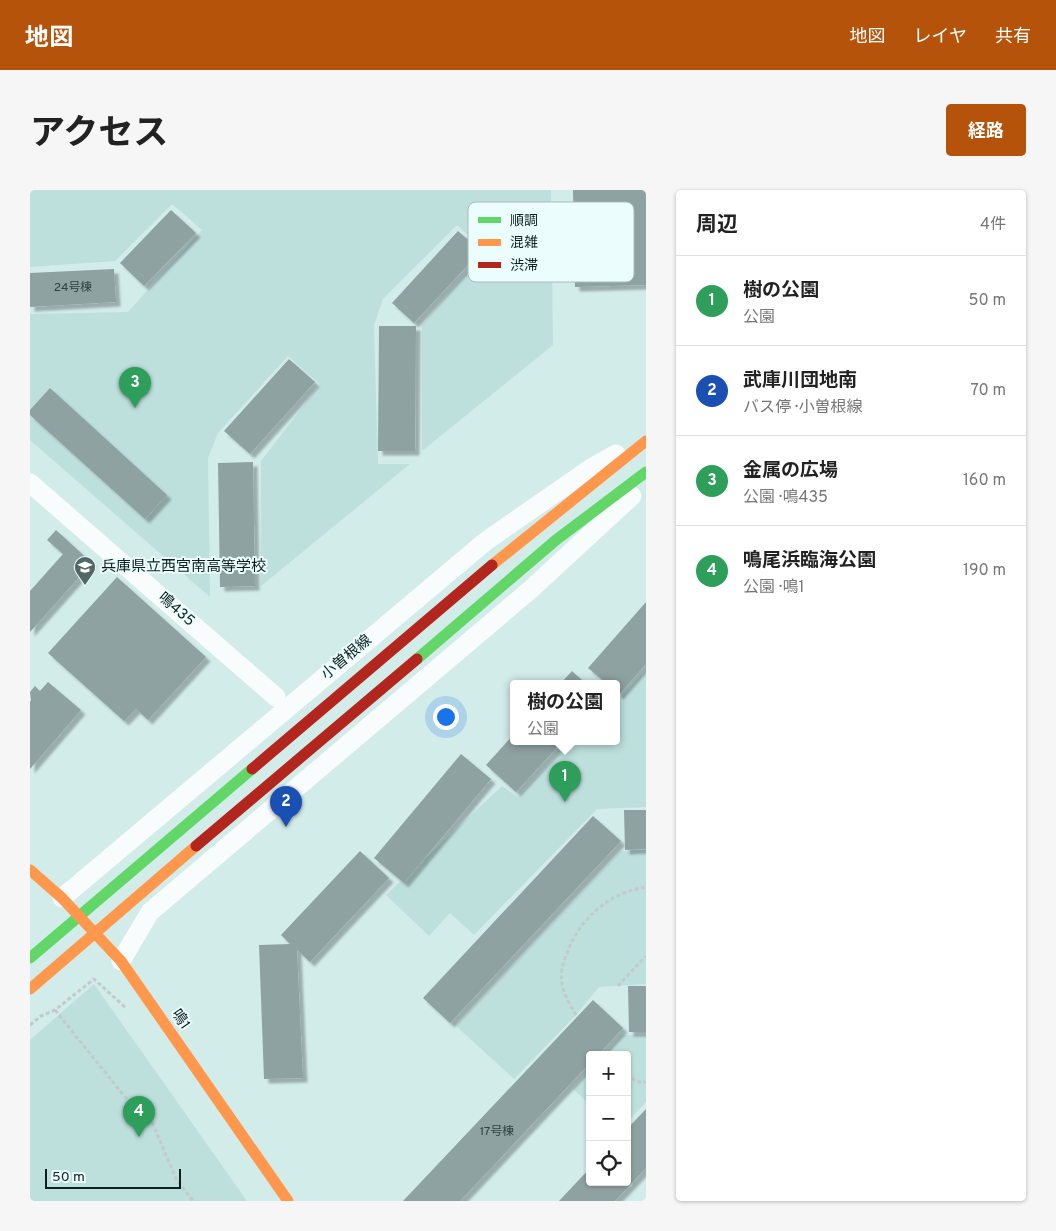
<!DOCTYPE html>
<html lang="ja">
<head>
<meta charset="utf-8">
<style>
	:root { --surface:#fff; --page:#f6f6f6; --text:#222; --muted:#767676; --line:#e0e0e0; --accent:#b45309 }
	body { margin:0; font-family:Overpass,"Noto Sans JP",sans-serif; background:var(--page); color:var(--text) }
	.controls { position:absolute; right:15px; bottom:15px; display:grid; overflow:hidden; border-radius:5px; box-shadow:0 1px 4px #0004 }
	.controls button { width:45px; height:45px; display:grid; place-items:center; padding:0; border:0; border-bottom:1px solid var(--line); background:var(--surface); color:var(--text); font:25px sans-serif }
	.scale { position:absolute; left:15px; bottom:12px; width:136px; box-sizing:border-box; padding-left:5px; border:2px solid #0e201f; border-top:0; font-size:14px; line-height:18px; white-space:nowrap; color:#0e201f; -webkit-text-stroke:4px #ebfdfc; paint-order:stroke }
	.you { position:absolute; left:415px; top:526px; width:18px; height:18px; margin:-12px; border:4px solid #fff; border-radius:50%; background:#1a73e8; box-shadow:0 0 0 8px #1a73e833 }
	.badge { display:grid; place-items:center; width:32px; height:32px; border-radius:50%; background:var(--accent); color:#fff; font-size:16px; font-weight:700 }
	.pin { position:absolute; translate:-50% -41px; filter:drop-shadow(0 1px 2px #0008) }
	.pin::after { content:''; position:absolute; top:26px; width:18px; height:15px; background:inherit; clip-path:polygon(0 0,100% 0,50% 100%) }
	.popup { position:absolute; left:480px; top:490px; width:110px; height:65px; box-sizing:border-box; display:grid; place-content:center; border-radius:5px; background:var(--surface); filter:drop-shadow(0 1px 4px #0005); font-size:16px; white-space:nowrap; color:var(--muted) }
	.popup b { font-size:19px; color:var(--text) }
	.popup::after { content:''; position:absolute; left:50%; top:100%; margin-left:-10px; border:10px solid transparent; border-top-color:var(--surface) }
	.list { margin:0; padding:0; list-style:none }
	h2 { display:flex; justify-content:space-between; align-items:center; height:65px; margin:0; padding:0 20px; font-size:21px }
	h2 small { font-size:16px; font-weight:400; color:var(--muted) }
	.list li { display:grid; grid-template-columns:32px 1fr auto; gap:15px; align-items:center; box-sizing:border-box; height:90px; padding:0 20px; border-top:1px solid var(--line) }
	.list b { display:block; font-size:19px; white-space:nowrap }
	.list p { margin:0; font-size:16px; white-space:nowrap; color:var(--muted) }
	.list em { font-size:16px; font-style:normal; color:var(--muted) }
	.icon { flex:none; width:28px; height:28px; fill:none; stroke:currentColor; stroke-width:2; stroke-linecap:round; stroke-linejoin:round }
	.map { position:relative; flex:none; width:616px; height:1011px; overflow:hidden; border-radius:5px }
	header { display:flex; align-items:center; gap:30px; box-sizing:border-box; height:70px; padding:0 25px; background:var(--accent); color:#fff }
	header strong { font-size:24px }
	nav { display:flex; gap:28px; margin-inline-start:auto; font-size:18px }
	.intro { display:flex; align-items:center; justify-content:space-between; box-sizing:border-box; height:120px; padding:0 30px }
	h1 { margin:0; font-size:35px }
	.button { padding:12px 22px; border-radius:5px; background:var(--accent); color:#fff; font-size:18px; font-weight:700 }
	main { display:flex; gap:30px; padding:0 30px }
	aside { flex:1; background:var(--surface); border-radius:5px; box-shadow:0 1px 4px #0004 }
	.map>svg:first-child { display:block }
	.green { fill:#bde0dd }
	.building { fill:#8ea2a1; filter:url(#shadow) }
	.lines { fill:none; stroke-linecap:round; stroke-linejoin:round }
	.path { stroke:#c1cbca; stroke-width:3; stroke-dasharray:4 2.5; stroke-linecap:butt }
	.street { stroke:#f8fcfc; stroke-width:19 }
	.fast { stroke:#63d668; stroke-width:11 }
	.slow { stroke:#ff974d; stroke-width:11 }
	.jam { stroke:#b3261e; stroke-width:11 }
	.labels { text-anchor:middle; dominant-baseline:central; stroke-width:4; stroke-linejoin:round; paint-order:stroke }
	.number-label { font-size:12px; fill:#2e4040 }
	.poi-label { font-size:15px; fill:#0e201f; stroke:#ebfdfc; text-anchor:start }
	.street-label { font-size:15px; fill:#0e201f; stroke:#ebfdfc }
	.key { fill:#ebfdfc; stroke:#a9bbba; stroke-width:1 }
	.key-label { font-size:14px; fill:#0e201f }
</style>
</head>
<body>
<header>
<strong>地図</strong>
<nav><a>地図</a><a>レイヤ</a><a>共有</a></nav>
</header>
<div class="intro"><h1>アクセス</h1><a class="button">経路</a></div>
<main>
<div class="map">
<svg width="616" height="1011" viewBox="0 0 616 1011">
	<defs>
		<filter id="shadow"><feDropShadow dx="4.5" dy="4.5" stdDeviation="1" flood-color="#0004"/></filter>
	</defs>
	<rect width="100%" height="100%" fill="#d2ecea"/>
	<!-- green -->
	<path class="green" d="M 0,0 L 521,0 L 523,155 L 392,261 L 392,135 L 455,61 L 427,35 L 353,109 L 344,135 L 348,274 L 380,274 L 231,396 L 231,271 L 290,194 L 258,166 L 188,243 L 178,268 L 180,407 L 0,250 L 0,124 L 98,122 L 172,40 L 142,14 L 85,71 L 0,77 Z
		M 616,480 L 616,617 L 567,619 L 444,745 L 420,723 L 399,746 L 356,705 L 472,596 L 488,607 L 541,551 L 586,551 L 586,513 Z
		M 616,660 L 616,794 L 569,797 L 546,825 L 484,889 L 426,836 L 591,661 Z
		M 64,794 L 217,1011 L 0,1011 L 0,850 Z
		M 592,845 L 616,845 L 616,912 L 597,932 L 597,865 L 574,865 Z
		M 560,880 L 560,915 L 543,899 Z"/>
	<!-- building -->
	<path class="building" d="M 543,0 L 616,0 L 616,95 L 545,97 Z
		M 141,20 L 166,43 L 114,96 L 90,73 Z
		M 428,41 L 451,61 L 384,133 L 362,113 Z
		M 84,79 L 86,112 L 0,117 L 0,83 Z
		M 349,136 L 386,136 L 385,261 L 348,261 Z
		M 259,169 L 285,192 L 220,264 L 194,241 Z
		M 20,198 L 137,305 L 115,329 L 0,225 L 0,220 Z
		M 223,272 L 225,396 L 190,397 L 188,273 Z
		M 26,340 L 62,373 L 0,442 L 0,401 L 33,364 L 17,350 Z
		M 87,387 L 176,467 L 118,530 L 106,519 L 94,531 L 18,463 Z
		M 616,412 L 616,474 L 589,505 L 586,502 L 586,493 L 576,493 L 558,478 Z
		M 542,481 L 555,493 L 531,493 Z
		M 18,492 L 51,520 L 0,579 L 0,512 L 1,510 L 0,502 L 5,496 L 10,501 Z
		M 484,544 L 484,551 L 533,551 L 486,602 L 456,575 Z
		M 431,564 L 461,589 L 374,693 L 344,668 Z
		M 594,620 L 616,620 L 616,659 L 595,660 Z
		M 563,626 L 591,651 L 420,833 L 393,808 Z
		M 330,661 L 359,688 L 280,772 L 267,760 L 273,888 L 234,889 L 229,755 L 260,754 L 251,745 Z
		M 598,796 L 616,796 L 616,842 L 599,842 Z
		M 563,810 L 593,838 L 568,865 L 560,865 L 560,873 L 430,1011 L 373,1011 Z
		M 616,919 L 616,978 L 585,1011 L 529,1011 L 560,978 L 560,992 L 597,992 L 597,939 Z"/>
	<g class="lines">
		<!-- path -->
		<path class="path" d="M 588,796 L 616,766
			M 25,820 L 95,907 L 120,927 L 146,989 L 163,1011
			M 546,825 C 541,815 533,805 532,793 C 530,782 533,773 537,763 C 550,728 579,703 616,697
			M 0,835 L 11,826 L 25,820 L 64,789 L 96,818
			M 574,864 L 575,865
			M 597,884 L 607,892 L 616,892"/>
		<!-- street -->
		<path class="street" d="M 0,293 L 246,507
			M 32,708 L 456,351 L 561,278 L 586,264
			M 91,771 L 120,722 L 500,400 L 602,306"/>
		<!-- fast -->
		<path class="fast" d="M 387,469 L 526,350 L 616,282
			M 0,768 L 222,579"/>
		<!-- slow -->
		<path class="slow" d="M 462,375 L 616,251
			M 0,680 L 32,708 L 91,771 L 258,1011
			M 0,799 L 166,656"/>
		<!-- jam -->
		<path class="jam" d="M 222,579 L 462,375
			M 166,656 L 387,469"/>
	</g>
	<!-- icons -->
	<defs>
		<g id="school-pin" transform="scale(1.125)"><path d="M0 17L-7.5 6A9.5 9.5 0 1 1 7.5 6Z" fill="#536766" stroke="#ebfdfc"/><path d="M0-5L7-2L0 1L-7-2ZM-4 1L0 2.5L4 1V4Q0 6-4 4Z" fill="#fff"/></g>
	</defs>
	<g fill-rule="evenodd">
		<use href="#school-pin" x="55" y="377"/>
	</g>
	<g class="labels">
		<!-- number labels -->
		<g class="number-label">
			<text x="43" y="98">24号棟</text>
			<text x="467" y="942">17号棟</text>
		</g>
		<!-- poi labels -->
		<g class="poi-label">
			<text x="71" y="377">兵庫県立西宮南高等学校</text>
		</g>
		<!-- street labels -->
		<g class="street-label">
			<text transform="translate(146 420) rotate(41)">鳴435</text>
			<text transform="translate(317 468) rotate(-40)">小曽根線</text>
			<text transform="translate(150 830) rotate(55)">鳴1</text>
		</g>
	</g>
	<!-- legend -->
	<rect x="438" y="12" width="166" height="80" rx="8" class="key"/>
	<rect x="448" y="27" width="23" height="6" fill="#63d668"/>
	<rect x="448" y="49" width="23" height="7" fill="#ff974d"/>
	<rect x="448" y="72" width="23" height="6" fill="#b3261e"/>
	<g class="key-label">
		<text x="480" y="35">順調</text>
		<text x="480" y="57">混雑</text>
		<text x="480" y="80">渋滞</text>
	</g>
</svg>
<div class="controls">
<button>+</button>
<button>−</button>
<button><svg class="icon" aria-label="locate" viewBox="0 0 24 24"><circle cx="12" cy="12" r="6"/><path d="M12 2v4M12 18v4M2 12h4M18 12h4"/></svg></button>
</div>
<div class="scale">50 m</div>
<div class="you"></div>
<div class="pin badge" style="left:535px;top:612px;background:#2e9e5b">1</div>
<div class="popup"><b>樹の公園</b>公園</div>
<div class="pin badge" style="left:256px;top:637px;background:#1a4fb4">2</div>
<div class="pin badge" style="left:105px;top:218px;background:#2e9e5b">3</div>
<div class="pin badge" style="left:109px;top:947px;background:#2e9e5b">4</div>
</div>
<aside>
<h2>周辺<small>4件</small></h2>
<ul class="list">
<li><span class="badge" style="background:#2e9e5b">1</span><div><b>樹の公園</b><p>公園</p></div><em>50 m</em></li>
<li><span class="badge" style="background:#1a4fb4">2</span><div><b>武庫川団地南</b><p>バス停 · 小曽根線</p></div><em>70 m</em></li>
<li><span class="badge" style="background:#2e9e5b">3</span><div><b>金属の広場</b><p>公園 · 鳴435</p></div><em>160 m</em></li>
<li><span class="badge" style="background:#2e9e5b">4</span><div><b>鳴尾浜臨海公園</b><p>公園 · 鳴1</p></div><em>190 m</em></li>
</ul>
</aside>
</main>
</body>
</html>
